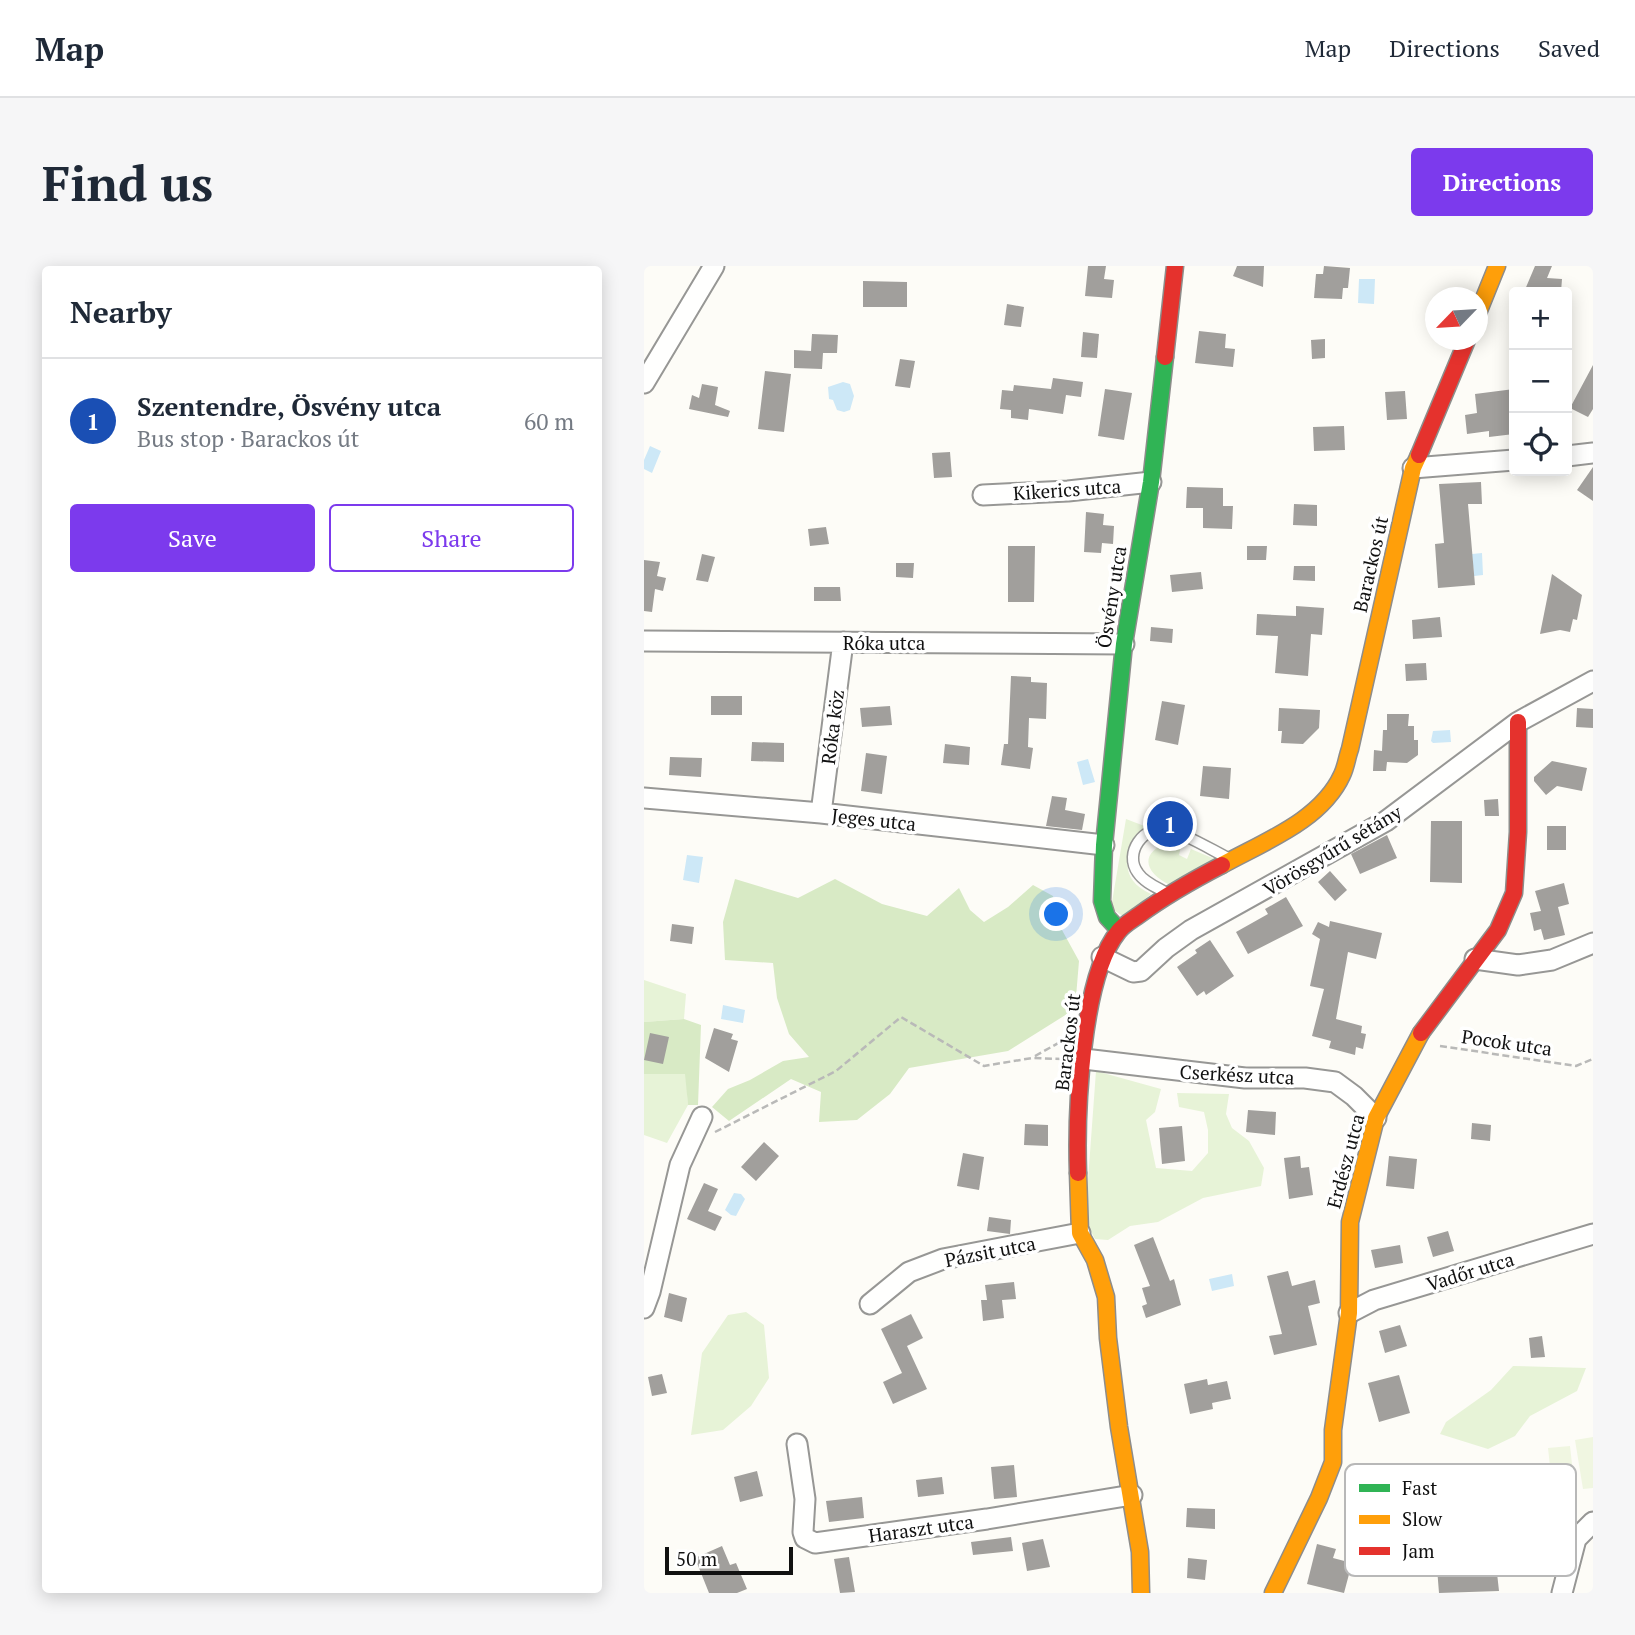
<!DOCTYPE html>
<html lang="en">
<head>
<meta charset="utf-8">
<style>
	:root { --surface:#fff; --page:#f6f6f7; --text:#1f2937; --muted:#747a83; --line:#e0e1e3; --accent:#7c3aed }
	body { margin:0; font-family:"PT Serif",serif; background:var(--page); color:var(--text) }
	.controls { position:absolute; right:21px; top:21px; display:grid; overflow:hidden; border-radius:7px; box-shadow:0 4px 18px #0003 }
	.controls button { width:63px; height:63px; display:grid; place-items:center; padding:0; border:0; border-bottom:2px solid var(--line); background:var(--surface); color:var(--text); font:35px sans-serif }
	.compass { position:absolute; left:781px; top:21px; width:63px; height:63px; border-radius:50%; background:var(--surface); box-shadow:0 4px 18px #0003; rotate:245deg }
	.scale { position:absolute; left:21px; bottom:18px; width:128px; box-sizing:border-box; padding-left:7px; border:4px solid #111; border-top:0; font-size:19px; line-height:24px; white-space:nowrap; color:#111; -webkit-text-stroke:5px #fff; paint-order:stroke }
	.you { position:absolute; left:413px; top:649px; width:24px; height:24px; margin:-18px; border:5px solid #fff; border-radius:50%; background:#1a73e8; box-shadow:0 0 0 10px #1a73e833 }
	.badge { display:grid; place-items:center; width:46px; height:46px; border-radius:50%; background:var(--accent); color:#fff; font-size:23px; font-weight:700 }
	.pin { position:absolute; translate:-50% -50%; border:4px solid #fff; box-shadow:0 2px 7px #0006 }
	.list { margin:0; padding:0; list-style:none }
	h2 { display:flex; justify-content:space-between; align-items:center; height:91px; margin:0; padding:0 28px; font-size:30px }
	h2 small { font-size:23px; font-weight:400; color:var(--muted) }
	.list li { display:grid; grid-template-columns:46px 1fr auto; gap:21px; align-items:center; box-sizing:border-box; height:126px; padding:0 28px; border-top:2px solid var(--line) }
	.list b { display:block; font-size:26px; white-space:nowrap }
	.list p { margin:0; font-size:23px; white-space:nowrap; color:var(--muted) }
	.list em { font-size:23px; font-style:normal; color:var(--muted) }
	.actions { display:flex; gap:14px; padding:21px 28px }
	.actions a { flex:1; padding:16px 0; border:2px solid var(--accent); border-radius:7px; text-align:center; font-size:24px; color:var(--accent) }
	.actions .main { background:var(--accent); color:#fff }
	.icon { flex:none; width:38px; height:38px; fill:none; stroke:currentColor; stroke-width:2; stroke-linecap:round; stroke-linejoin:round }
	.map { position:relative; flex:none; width:949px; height:1327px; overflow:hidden; border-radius:7px }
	header { display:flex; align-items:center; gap:42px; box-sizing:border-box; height:98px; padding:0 35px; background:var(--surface); border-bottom:2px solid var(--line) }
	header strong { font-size:33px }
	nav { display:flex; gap:38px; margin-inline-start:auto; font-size:24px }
	.intro { display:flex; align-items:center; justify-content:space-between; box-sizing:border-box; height:168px; padding:0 42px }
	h1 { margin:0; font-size:49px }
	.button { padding:18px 32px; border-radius:7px; background:var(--accent); color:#fff; font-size:24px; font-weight:700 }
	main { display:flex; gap:42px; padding:0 42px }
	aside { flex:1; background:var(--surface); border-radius:7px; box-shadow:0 4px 18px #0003 }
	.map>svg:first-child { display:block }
	.green { fill:#e7f3d7 }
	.forest { fill:#d8eac5 }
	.pitch { fill:#f0f6e1 }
	.water { fill:#cde8f7 }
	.building { fill:#a19f9c }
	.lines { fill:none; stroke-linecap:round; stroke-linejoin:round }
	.lane-casing { stroke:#979795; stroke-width:13 }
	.street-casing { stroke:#979795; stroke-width:23 }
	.fast-casing { stroke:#8e8d8b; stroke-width:19 }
	.slow-casing { stroke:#8e8d8b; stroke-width:19 }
	.jam-casing { stroke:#8e8d8b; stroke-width:19 }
	.path { stroke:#b9b9b8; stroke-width:2.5; stroke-dasharray:7 3.5; stroke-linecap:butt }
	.lane { stroke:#fffffe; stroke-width:10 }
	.street { stroke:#fffffe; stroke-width:19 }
	.fast { stroke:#30b455; stroke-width:16 }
	.slow { stroke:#ff9f0a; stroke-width:16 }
	.jam { stroke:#e5322d; stroke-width:16 }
	.labels { text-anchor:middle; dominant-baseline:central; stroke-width:7; stroke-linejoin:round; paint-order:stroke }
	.street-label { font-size:19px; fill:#111; stroke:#fff }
	.key { fill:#fff; stroke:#b8b8b8; stroke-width:2 }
	.key-label { font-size:19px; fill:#111 }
</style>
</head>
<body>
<header>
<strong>Map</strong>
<nav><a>Map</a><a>Directions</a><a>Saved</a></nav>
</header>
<div class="intro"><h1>Find us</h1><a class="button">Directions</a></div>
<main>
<aside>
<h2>Nearby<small></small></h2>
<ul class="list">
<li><span class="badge" style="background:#1a4fb4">1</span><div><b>Szentendre, Ösvény utca</b><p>Bus stop · Barackos út</p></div><em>60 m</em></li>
</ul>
<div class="actions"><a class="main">Save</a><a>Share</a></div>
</aside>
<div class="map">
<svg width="949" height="1327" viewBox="0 0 949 1327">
	<rect width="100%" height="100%" fill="#fdfcf7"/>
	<!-- green -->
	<path class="green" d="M 482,553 L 503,561 C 481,584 472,612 507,628 L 480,651 L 467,642 Z
		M 525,576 L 537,580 L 535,589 L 543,593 L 547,583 L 573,594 L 526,619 C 501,607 494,587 525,576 Z
		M 0,714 L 42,728 L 40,753 L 0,756 Z
		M 452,805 L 517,823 L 511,846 L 502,854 L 512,902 L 548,905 L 564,887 L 564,864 L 560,846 L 535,841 L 533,827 L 585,828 L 582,848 L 588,862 L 605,875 L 620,902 L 617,920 L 559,932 L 514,956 L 486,960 L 464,974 L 451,973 L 441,955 Z
		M 42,807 L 44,839 L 23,877 L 0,869 L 0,808 Z
		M 102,1046 L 120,1059 L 125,1112 L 107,1140 L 79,1164 L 47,1169 L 58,1087 L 84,1049 Z
		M 869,1100 L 942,1102 L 933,1125 L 886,1150 L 871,1170 L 844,1183 L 796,1168 L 802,1156 L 847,1124 Z"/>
	<!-- forest -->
	<path class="forest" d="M 91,613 L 154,632 L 191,613 L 238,638 L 283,650 L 315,622 L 326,644 L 340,656 L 364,641 L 389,619 L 409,630 L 418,664 L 435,695 L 431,743 L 364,785 L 265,802 L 246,828 L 213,854 L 175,856 L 177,826 L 147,813 L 85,855 L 68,841 L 84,823 L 106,814 L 139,795 L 165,791 L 145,768 L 133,732 L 129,697 L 81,694 L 79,656 Z
		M 40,753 L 57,759 L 54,839 L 44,839 L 41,808 L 0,808 L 0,756 Z"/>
	<!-- pitch -->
	<path class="pitch" d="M 949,1171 L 949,1222 L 939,1223 L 931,1174 Z
		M 926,1180 L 931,1225 L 909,1228 L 904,1182 Z"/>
	<!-- water -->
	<path class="water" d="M 715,13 L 731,13 L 730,38 L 714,37 Z
		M 199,116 L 206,118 L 210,130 L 206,144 L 200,146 L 193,144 L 189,134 L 185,133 L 184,121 Z
		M 6,180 L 17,185 L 8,207 L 0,203 L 0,194 Z
		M 838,287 L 839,309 L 830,310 L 828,288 Z
		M 806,464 L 807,476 L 789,477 L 787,475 L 789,465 Z
		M 444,493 L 451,516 L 439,519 L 433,496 Z
		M 43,589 L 59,591 L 55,617 L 39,614 Z
		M 79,739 L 101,744 L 99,757 L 77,753 Z
		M 90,927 L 97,928 L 101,933 L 92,950 L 87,949 L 81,944 Z
		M 588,1008 L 590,1020 L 568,1025 L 565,1013 Z"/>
	<!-- building -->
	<path class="building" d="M 444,0 L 462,0 L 460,13 L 470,14 L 468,32 L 441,30 Z
		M 593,0 L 620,0 L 619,21 L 589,10 Z
		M 680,0 L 706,2 L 704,22 L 699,22 L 698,33 L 670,32 L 672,8 L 679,8 Z
		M 891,0 L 908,0 L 903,12 L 918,13 L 917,26 L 880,26 Z
		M 219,15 L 263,16 L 263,41 L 219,41 Z
		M 363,38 L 380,41 L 377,61 L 360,59 Z
		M 555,65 L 582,68 L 581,82 L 591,83 L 589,101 L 551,97 Z
		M 439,66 L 455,68 L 453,92 L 437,91 Z
		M 168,68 L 194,69 L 193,87 L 179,87 L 178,103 L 150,102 L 150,84 L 167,85 Z
		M 681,73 L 681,92 L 668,93 L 667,74 Z
		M 256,93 L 271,95 L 266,122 L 251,120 Z
		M 949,99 L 949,143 L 944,151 L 926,142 Z
		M 121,105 L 147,108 L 140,166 L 114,163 Z
		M 409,112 L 439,116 L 437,131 L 422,129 L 419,148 L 385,143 L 384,154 L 367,152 L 367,144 L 356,143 L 358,124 L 369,125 L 370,119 L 407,123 Z
		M 58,118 L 74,121 L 71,139 L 86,145 L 84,151 L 45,143 L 48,129 L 55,132 Z
		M 461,123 L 488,127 L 480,174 L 454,170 Z
		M 870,123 L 870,168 L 845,171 L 845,165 L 823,168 L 821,149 L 833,147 L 831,128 Z
		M 761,125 L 763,153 L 743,154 L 741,126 Z
		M 700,160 L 701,184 L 670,185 L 669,161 Z
		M 306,186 L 308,211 L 290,212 L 288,187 Z
		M 949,201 L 949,235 L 933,224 Z
		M 837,216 L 838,238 L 824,238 L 831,319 L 794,322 L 791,278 L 800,277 L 795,218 Z
		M 543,221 L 579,222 L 579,240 L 589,240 L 588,263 L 559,262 L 559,242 L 542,242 Z
		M 650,238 L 673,239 L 673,260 L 649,259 Z
		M 442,246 L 460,248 L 459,259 L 470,260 L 469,278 L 458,277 L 457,287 L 440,286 Z
		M 182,261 L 185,278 L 166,280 L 164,263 Z
		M 364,280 L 391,280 L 390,336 L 364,336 Z
		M 603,280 L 623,280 L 622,294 L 603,294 Z
		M 58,288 L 71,291 L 64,316 L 52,314 Z
		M 0,294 L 16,296 L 13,310 L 22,312 L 19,325 L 11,323 L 8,346 L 0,345 Z
		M 252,297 L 270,297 L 269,312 L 252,311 Z
		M 650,300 L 671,300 L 671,315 L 649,314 Z
		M 557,306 L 559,323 L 528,326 L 526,309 Z
		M 908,308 L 938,329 L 933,354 L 929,353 L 926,366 L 916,364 L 896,368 Z
		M 170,321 L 196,321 L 197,335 L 170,335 Z
		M 652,340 L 680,342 L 678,369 L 667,368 L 664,410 L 631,407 L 634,370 L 612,369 L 613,348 L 652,350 Z
		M 796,351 L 798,371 L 769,373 L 768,354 Z
		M 507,361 L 529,363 L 528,377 L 506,375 Z
		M 782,397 L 783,414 L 762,415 L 761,398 Z
		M 367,410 L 387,411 L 387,416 L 403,417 L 402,453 L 385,452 L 384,481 L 389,482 L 386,503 L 357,499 L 360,478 L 364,478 Z
		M 67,430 L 98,430 L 98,449 L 67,449 Z
		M 518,435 L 541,439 L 534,479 L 511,474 Z
		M 246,440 L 248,459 L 218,461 L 216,442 Z
		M 635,442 L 676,444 L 675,462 L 659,478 L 637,477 L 638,465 L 634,465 Z
		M 933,442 L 949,443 L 949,462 L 932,461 Z
		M 743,448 L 765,448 L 764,460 L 770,460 L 770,474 L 774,474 L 774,489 L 763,497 L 743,496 L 742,505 L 729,505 L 730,484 L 738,485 L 739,464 L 743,464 Z
		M 108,476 L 140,477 L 140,496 L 107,495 Z
		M 301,478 L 326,481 L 325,499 L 299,497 Z
		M 222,487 L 243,490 L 238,528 L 217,525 Z
		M 26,491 L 58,492 L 57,511 L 25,509 Z
		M 908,495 L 943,502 L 938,525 L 913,520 L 902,529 L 890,515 L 890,511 Z
		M 559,500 L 587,502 L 585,533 L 556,530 Z
		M 408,530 L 423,532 L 421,544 L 441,548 L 438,564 L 402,560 Z
		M 854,533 L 855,550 L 841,550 L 840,534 Z
		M 787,555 L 818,555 L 818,617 L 786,616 Z
		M 903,560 L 922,560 L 922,584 L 903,584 Z
		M 743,569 L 753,592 L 716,608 L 707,588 Z
		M 686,605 L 703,624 L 691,635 L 674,616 Z
		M 920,617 L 925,638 L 914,641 L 921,669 L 900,674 L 897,663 L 890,665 L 886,647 L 897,645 L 891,625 Z
		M 642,631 L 659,660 L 604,688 L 592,666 L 624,648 L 621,643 Z
		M 686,655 L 738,667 L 732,693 L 704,686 L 692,753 L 718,760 L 717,767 L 722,768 L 719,783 L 712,781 L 711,789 L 685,782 L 687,775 L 668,770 L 680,723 L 666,720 L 676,673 L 668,668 L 674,656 L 685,661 Z
		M 28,658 L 50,661 L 48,678 L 26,675 Z
		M 566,674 L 590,710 L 562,729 L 560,725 L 553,730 L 533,701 L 553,687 L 551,684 Z
		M 70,762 L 89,768 L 87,773 L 94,775 L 85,806 L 61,792 Z
		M 6,767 L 25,771 L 19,798 L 0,794 Z
		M 604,844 L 632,846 L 631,869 L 602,866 Z
		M 828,857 L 847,859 L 846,875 L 827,873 Z
		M 381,858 L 404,859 L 404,880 L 380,879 Z
		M 538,860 L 541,895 L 518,898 L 515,862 Z
		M 120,876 L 135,890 L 112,915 L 97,901 Z
		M 319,887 L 340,891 L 335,924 L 313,920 Z
		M 656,890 L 657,902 L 665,901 L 669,929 L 645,933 L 640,892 Z
		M 745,890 L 773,893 L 770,923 L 742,920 Z
		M 60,917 L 74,923 L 64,945 L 78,951 L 71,965 L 43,953 Z
		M 345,951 L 367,954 L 366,968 L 343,965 Z
		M 804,965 L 810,985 L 789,991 L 783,971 Z
		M 509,971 L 526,1015 L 530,1013 L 537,1039 L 502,1052 L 498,1040 L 503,1038 L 498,1022 L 506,1020 L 490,979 Z
		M 756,979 L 759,997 L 731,1002 L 727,984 Z
		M 644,1005 L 648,1020 L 671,1014 L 676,1037 L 664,1040 L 673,1079 L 630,1089 L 625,1070 L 638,1068 L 623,1010 Z
		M 370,1016 L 372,1033 L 358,1034 L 360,1052 L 339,1055 L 337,1034 L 343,1034 L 341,1019 Z
		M 25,1027 L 43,1032 L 38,1056 L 20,1051 Z
		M 267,1048 L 279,1072 L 263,1080 L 283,1123 L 249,1138 L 239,1116 L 258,1107 L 237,1063 Z
		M 756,1059 L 763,1080 L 741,1087 L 735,1065 Z
		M 898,1070 L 901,1091 L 887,1092 L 885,1072 Z
		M 18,1108 L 23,1127 L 8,1130 L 4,1111 Z
		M 755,1109 L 766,1147 L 735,1156 L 724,1117 Z
		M 563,1113 L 564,1119 L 583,1115 L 587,1133 L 568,1137 L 569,1143 L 546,1148 L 540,1118 Z
		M 370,1199 L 373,1231 L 350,1233 L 347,1201 Z
		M 113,1205 L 119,1230 L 96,1236 L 90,1211 Z
		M 298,1211 L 300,1228 L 274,1231 L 272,1214 Z
		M 218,1231 L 220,1252 L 185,1256 L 182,1235 Z
		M 543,1242 L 571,1243 L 571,1263 L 542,1261 Z
		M 367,1271 L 369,1285 L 329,1289 L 327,1276 Z
		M 399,1273 L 406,1301 L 383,1305 L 378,1277 Z
		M 820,1274 L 821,1280 L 836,1284 L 845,1298 L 852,1298 L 855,1325 L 795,1327 L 791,1277 Z
		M 673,1278 L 692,1283 L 689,1292 L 708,1297 L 700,1327 L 663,1318 Z
		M 78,1280 L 86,1299 L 92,1297 L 103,1323 L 93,1327 L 65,1327 L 51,1292 Z
		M 205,1291 L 211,1326 L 196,1327 L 190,1293 Z
		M 544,1292 L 563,1294 L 561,1314 L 543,1312 Z"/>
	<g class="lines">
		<!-- lane casing -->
		<g class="lane-casing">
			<path id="lane" d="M 521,626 C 512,621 500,616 494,607 C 479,587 500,559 523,563 C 540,567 568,584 584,592"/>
		</g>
		<!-- street casing -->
		<g class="street-casing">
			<path id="street" d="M 0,117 L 70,0
				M 923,190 L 949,187
				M 769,202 L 870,194
				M 339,229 L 424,225 L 507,216
				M 0,375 L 480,378
				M 0,532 L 177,547 L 460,579
				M 177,547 L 199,376
				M 458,691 L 489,706 L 497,705 L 522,682 L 547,664 L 742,555 L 874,456 L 949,415
				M 831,693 L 874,699 L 908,694 L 949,677
				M 440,793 L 601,812 L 661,812 L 691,816 L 710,830 L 732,852
				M 226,1038 L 265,1006 L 299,993 L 436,967
				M 0,1042 L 6,1026 L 36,899 L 58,851
				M 705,1047 L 730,1034 L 949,968
				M 153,1178 L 161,1233 L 159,1266 L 161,1272 L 171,1277 L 343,1253 L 488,1229
				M 918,1327 L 932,1273 L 949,1256"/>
		</g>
		<!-- fast casing -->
		<g class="fast-casing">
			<path id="fast" d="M 475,664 L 463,651 L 458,635 L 460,579 L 480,378 L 507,216 L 521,91"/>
		</g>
		<!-- slow casing -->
		<g class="slow-casing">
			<path id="slow" d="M 834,47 L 853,0
				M 578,599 C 619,576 677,555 698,509 C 702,501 703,491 706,483 L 769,202 L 775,189
				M 434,907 L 436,967 L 451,994 L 462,1031 L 464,1072 L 475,1161 L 496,1286 L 497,1327
				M 629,1327 L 675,1232 L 689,1196 L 689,1164 L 705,1047 L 706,956 L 732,852 L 777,767"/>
		</g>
		<!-- jam casing -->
		<g class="jam-casing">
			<path id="jam" d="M 521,91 L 531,0
				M 775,189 L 823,74
				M 777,767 L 854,664 L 870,627 L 874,566 L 874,456
				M 434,907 C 432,848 437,712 474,666 C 479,659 488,654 495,649 C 521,630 549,614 578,599"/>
		</g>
		<!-- path -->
		<path class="path" d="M 796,780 L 932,800 L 949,793
			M 391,790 L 418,775
			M 71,866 L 192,805 L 257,751 L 340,800 L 388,792 L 419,793"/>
		<!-- lane -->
		<use href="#lane" class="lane"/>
		<!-- street -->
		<use href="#street" class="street"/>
		<!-- fast -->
		<use href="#fast" class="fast"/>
		<!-- slow -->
		<use href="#slow" class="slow"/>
		<!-- jam -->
		<use href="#jam" class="jam"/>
	</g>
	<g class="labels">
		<!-- street labels -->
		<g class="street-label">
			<text transform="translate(423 223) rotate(-4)">Kikerics utca</text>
			<text transform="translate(726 298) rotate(-77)">Barackos út</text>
			<text transform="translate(467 331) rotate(-81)">Ösvény utca</text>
			<text x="240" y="376">Róka utca</text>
			<text transform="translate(188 461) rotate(-83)">Róka köz</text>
			<text transform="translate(230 553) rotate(6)">Jeges utca</text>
			<text transform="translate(688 584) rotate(-31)">Vörösgyűrű sétány</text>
			<text transform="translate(423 776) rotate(-83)">Barackos út</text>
			<text transform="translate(863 776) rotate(8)">Pocok utca</text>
			<text transform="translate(593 808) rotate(3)">Cserkész utca</text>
			<text transform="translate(701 895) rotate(-75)">Erdész utca</text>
			<text transform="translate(346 985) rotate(-11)">Pázsit utca</text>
			<text transform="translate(826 1005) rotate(-17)">Vadőr utca</text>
			<text transform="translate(277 1262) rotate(-8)">Haraszt utca</text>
		</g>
	</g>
	<!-- legend -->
	<rect x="701" y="1198" width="231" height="112" rx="10" class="key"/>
	<rect x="715" y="1218" width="31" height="8" fill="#30b455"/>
	<rect x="715" y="1249" width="31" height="9" fill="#ff9f0a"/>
	<rect x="715" y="1281" width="31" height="8" fill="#e5322d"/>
	<g class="key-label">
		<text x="758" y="1229">Fast</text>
		<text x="758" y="1260">Slow</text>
		<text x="758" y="1292">Jam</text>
	</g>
</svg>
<div class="controls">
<button>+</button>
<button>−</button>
<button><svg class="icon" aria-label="locate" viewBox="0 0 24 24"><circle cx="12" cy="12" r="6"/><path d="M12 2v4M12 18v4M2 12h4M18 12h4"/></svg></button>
</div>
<svg class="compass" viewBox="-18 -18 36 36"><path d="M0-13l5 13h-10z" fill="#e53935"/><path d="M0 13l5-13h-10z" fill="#747a83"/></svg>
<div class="scale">50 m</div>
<div class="you"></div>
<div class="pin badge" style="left:526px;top:558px;background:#1a4fb4">1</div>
</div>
</main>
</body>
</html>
